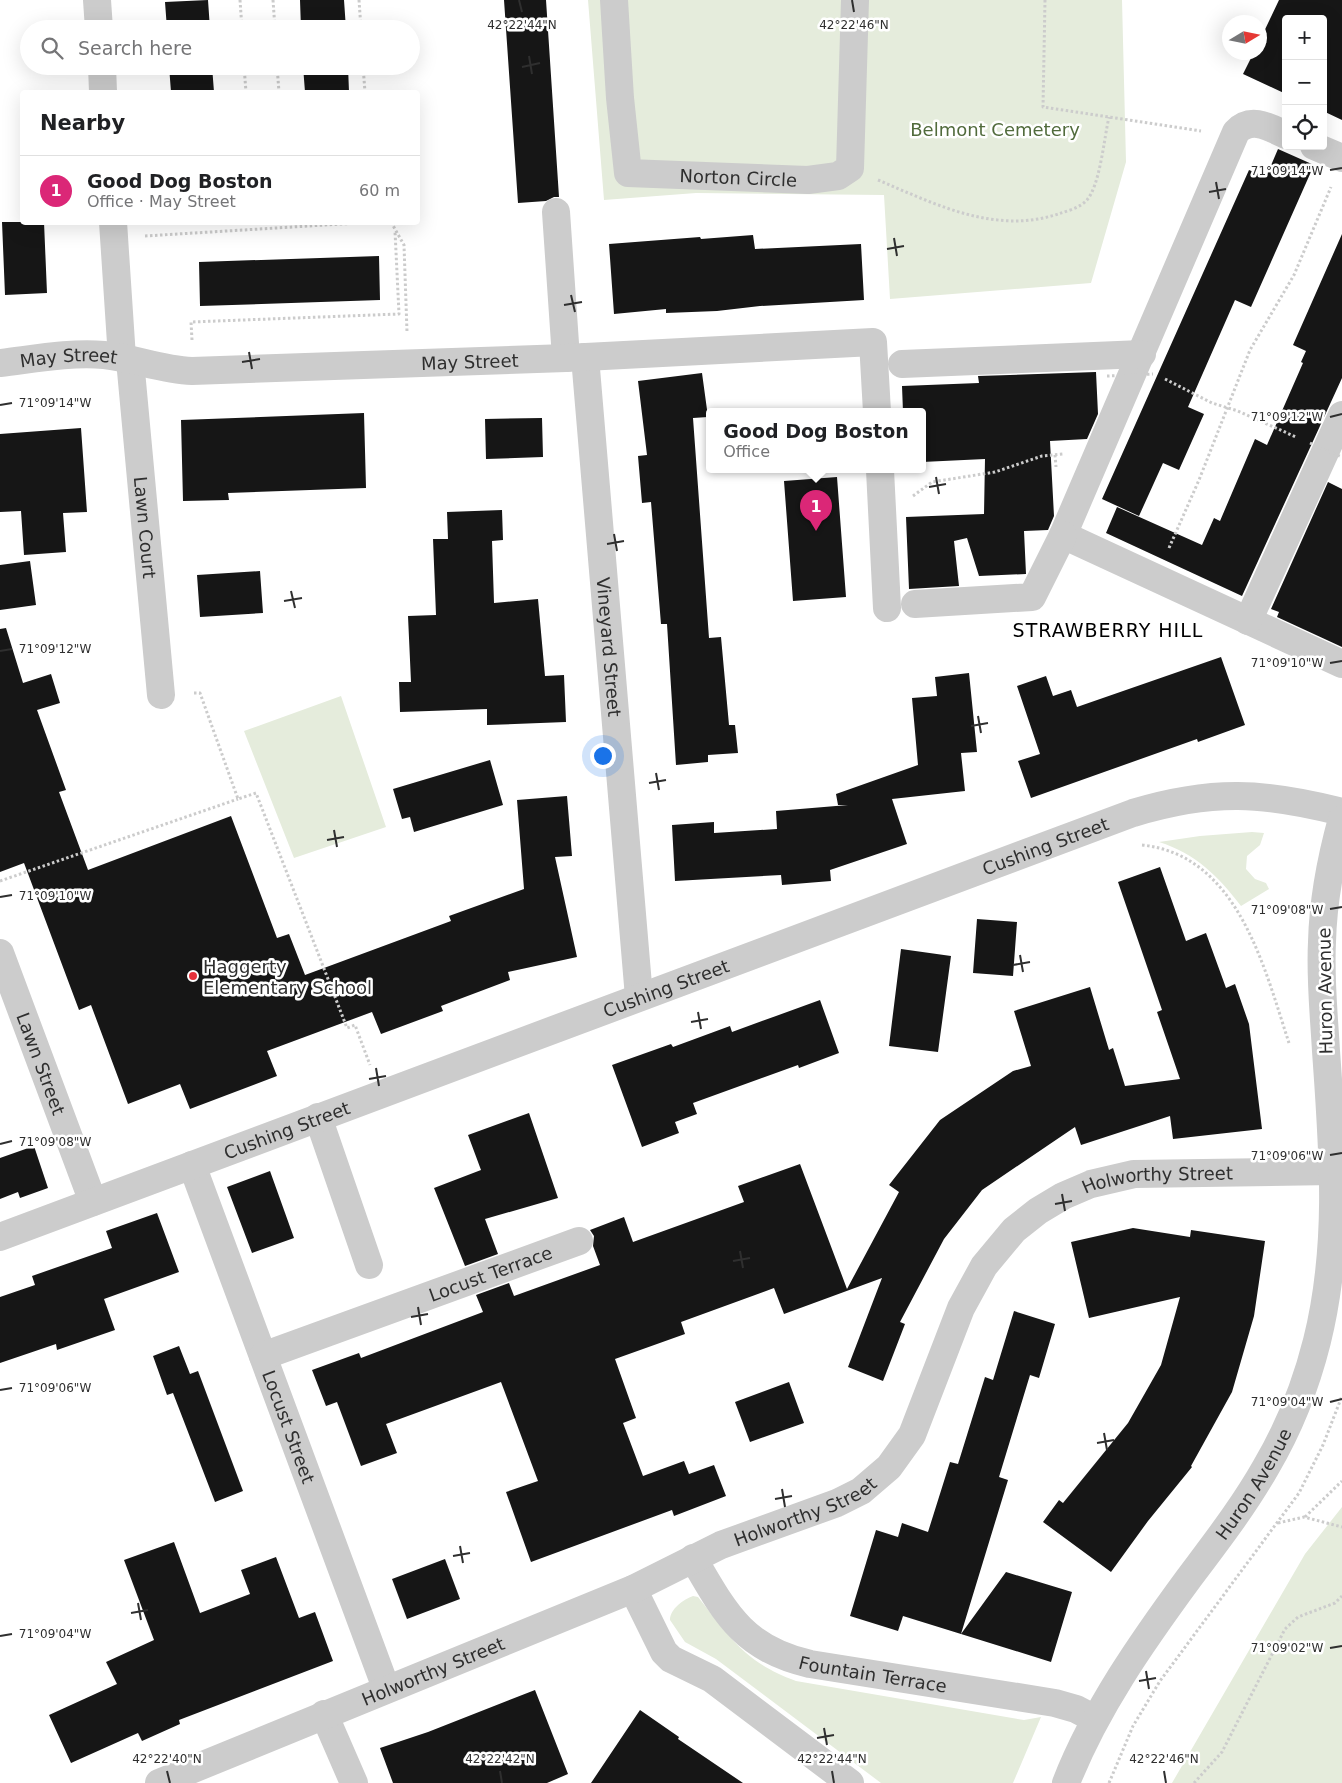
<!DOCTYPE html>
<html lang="en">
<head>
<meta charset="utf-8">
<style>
	:root { --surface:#fff; --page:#f6f6f6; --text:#202124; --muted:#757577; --line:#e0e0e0; --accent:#db2777 }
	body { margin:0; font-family:"DejaVu Sans",sans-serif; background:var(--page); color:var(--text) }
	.controls { position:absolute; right:15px; top:15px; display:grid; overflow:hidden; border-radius:5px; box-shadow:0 5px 20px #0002 }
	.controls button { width:45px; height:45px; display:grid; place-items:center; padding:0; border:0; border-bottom:1px solid var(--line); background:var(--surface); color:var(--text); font:25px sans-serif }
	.compass { position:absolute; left:1222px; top:15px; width:45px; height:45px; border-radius:50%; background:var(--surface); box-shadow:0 5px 20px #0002; rotate:80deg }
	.you { position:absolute; left:602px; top:755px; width:18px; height:18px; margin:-12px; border:4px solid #fff; border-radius:50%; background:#1a73e8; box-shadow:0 0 0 8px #1a73e833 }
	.badge { display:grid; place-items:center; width:32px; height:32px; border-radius:50%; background:var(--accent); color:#fff; font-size:16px; font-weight:700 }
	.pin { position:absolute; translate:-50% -41px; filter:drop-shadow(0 1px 2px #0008) }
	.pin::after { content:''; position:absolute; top:26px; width:18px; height:15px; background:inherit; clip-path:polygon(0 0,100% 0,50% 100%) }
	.popup { position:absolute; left:706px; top:408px; width:220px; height:65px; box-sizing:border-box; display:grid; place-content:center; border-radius:5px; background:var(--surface); filter:drop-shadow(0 1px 4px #0005); font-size:16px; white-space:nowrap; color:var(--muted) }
	.popup b { font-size:19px; color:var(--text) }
	.popup::after { content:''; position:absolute; left:50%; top:100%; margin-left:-10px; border:10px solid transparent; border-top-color:var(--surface) }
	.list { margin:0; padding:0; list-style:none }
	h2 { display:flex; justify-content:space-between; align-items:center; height:65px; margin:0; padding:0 20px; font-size:21px }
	h2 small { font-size:16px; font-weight:400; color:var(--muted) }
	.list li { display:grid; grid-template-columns:32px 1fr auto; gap:15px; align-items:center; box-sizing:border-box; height:70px; padding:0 20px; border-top:1px solid var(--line) }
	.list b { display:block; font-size:19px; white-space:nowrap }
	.list p { margin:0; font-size:16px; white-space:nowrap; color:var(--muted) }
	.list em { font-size:16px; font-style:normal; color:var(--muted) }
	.icon { flex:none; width:28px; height:28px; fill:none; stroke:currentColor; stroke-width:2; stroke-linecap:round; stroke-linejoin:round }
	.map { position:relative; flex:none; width:1342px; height:1783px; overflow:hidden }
	.search { position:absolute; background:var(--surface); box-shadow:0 5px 20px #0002; left:20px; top:20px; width:400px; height:55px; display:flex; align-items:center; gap:12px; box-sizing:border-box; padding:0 18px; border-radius:28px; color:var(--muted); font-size:19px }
	.panel { position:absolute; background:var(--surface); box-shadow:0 5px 20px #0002; left:20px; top:90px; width:400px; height:135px; border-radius:5px }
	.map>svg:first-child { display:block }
	.green { fill:#e5ecdc }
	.building { fill:#161616 }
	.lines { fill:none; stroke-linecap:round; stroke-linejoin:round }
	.path { stroke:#ccc; stroke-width:3; stroke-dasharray:2.5 2.5; stroke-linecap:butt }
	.minor { stroke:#ccc; stroke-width:28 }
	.path-bridge { stroke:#ccc; stroke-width:3; stroke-dasharray:2.5 2.5; stroke-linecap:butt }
	.ticks { fill:none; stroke:#2f2f2f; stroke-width:2 }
	.poi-dot { fill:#e6313b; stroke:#fff; stroke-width:2 }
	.labels { text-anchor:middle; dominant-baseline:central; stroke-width:5; stroke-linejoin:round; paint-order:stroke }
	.park-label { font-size:18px; fill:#516b3c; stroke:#fff }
	.street-label { font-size:18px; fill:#2f2f2f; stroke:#fff }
	.poi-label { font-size:18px; fill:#2f2f2f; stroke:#fff; text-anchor:start }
	.neighbourhood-label { font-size:19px; letter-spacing:1px; fill:#000; stroke:#fff }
	.ticks-label { font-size:12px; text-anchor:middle; fill:#2f2f2f; stroke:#fff; stroke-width:5; stroke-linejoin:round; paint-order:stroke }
</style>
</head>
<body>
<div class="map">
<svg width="1342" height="1783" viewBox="0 0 1342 1783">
	<rect width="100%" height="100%" fill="#fff"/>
	<!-- green -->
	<path class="green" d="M 588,0 L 1122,0 L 1126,162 L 1091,283 L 890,299 L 884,195 L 696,193 L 604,200 Z
		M 341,696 L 386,827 L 294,858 L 244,731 Z
		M 1252,832 L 1264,833 L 1260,845 L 1247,856 L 1246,869 L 1255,879 L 1266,883 L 1269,889 L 1241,906 C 1218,876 1196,854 1159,842 L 1200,836 Z
		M 1342,1507 L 1342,1783 L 1172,1783 L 1305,1554 Z
		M 693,1596 L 698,1597 C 731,1638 744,1662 796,1681 L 1024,1720 L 1041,1717 L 1013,1783 L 881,1783 L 716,1659 L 685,1642 L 670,1620 C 670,1609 684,1599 693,1596 Z"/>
	<!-- building -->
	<path class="building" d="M 208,0 L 210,29 L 167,29 L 165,2 Z
		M 300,0 L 344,0 L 346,29 L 301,29 Z
		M 504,0 L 546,0 L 559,197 L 554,197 L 546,201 L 518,203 Z
		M 1279,0 L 1342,0 L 1342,120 L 1323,111 L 1323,19 L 1286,19 L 1286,94 L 1243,74 L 1254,52 L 1260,52 L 1260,40 Z
		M 169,66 L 212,66 L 214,92 L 171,92 Z
		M 303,66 L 348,66 L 349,92 L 305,92 Z
		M 1278,149 L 1314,165 L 1251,307 L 1235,300 L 1188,407 L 1204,414 L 1179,470 L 1163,463 L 1139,516 L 1102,499 L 1249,170 L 1266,177 Z
		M 2,222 L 44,222 L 47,293 L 5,295 Z
		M 1342,234 L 1342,378 L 1242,596 L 1106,533 L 1117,507 L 1202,545 L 1214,518 L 1220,521 L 1255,439 L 1267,445 L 1303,363 L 1301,362 L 1306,351 L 1293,345 Z
		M 753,235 L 755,249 L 861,244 L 864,300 L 760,306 L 717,311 L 666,313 L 666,309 L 614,314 L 609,244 L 700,237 L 701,239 Z
		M 379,256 L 380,300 L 200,306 L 199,262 Z
		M 1096,372 L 1098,414 L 1087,439 L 1050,441 L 1054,516 L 1048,530 L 1024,531 L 1026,574 L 979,576 L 967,538 L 954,541 L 959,586 L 909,589 L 906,517 L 984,514 L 985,459 L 922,462 L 922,412 L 903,412 L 902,386 L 979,383 L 978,376 Z
		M 702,373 L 708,417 L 693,418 L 709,638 L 721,637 L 729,725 L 735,725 L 738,753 L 708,755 L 708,762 L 676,765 L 667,624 L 661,624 L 651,502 L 642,503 L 638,456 L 647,455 L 638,381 Z
		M 364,413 L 366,488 L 228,493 L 229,500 L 183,501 L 181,420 Z
		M 542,418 L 543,457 L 486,459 L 485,419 Z
		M 81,428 L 87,512 L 63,513 L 66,552 L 24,555 L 21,511 L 0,512 L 0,434 Z
		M 837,477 L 846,597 L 793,601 L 784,481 Z
		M 1328,482 L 1342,489 L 1342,647 L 1277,617 L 1279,612 L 1271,609 Z
		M 502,510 L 503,540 L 492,541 L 494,603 L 538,599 L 545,676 L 564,675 L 566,722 L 487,725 L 487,709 L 400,712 L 399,682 L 411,682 L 408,616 L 436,615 L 433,539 L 448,539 L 447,512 Z
		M 30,561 L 36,605 L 0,610 L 0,565 Z
		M 260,571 L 263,613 L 200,617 L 197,575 Z
		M 6,628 L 23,683 L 51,674 L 60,703 L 37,710 L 66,790 L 59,792 L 88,870 L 231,816 L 277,938 L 289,934 L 305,975 L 451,921 L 449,916 L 524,889 L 517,800 L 567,796 L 572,856 L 555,857 L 577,957 L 508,972 L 510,980 L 441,1006 L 443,1011 L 381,1034 L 372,1012 L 267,1051 L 277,1076 L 190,1109 L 180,1084 L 128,1104 L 91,1005 L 79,1010 L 24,863 L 0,872 L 0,629 Z
		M 1221,657 L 1245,725 L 1198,742 L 1197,739 L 1031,798 L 1018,761 L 1040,754 L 1017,686 L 1046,676 L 1053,696 L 1071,690 L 1077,707 Z
		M 969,673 L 977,752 L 961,753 L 965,791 L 892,799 L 907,844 L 830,870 L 831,881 L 782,885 L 781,875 L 675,881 L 672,825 L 714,822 L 714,833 L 777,829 L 776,811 L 848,805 L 838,805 L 836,794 L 918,765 L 912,698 L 937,696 L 935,677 Z
		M 490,760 L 503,805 L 414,832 L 410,817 L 402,819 L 393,789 Z
		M 1160,867 L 1186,941 L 1206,933 L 1226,988 L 1235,984 L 1249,1024 L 1262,1129 L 1173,1139 L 1170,1116 L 1081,1145 L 1075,1127 L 982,1190 L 944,1239 L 900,1322 L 905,1324 L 883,1381 L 848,1367 L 882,1278 L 784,1314 L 774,1288 L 681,1322 L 685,1334 L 615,1359 L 636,1418 L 623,1423 L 643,1476 L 684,1461 L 689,1474 L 714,1465 L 726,1496 L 674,1516 L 672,1510 L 531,1562 L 506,1492 L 538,1481 L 501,1382 L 386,1424 L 397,1453 L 361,1466 L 337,1402 L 326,1406 L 312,1370 L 359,1353 L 361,1358 L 483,1312 L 476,1295 L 509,1283 L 514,1296 L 600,1265 L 593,1246 L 594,1236 L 590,1230 L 624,1217 L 633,1242 L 744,1202 L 738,1186 L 800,1164 L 847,1289 L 899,1192 L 889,1185 L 940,1120 L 1013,1071 L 1031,1066 L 1014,1011 L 1090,987 L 1109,1050 L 1113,1048 L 1125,1086 L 1180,1079 L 1157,1012 L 1162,1010 L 1118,882 Z
		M 977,919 L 1017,922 L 1013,976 L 973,973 Z
		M 901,949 L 951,956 L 938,1052 L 889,1046 Z
		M 820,1000 L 839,1053 L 799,1068 L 798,1065 L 693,1103 L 697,1114 L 675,1122 L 679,1133 L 642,1147 L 612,1065 L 671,1044 L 673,1047 L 730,1026 L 732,1032 Z
		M 529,1113 L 558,1198 L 485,1219 L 498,1254 L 465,1266 L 434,1188 L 481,1170 L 468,1135 Z
		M 34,1146 L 48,1188 L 20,1198 L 18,1192 L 0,1199 L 0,1158 Z
		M 270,1171 L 294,1238 L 252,1253 L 227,1187 Z
		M 157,1213 L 179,1272 L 104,1299 L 115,1330 L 57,1350 L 56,1344 L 0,1363 L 0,1297 L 35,1285 L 32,1276 L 112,1248 L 106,1231 Z
		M 1133,1228 L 1190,1237 L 1191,1230 L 1265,1241 L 1254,1316 L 1232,1392 L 1191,1466 L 1192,1467 L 1148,1521 L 1111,1572 L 1043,1522 L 1059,1500 L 1063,1503 L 1128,1423 L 1161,1365 L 1180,1297 L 1089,1318 L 1071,1242 Z
		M 1014,1311 L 1055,1324 L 1039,1378 L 1030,1375 L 999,1477 L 1008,1480 L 961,1634 L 903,1616 L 898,1631 L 850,1616 L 876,1530 L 898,1537 L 902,1523 L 928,1532 L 950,1462 L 958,1464 L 985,1377 L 993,1380 Z
		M 179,1346 L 190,1374 L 198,1371 L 243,1491 L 215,1502 L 173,1393 L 167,1395 L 153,1356 Z
		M 789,1382 L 804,1423 L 750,1442 L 735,1402 Z
		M 174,1542 L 200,1613 L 250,1594 L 241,1570 L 276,1557 L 299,1618 L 315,1612 L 333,1661 L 179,1720 L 180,1724 L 142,1741 L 138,1733 L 71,1763 L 49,1715 L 117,1684 L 106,1662 L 154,1640 L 124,1560 Z
		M 445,1559 L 460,1599 L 407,1619 L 392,1579 Z
		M 1006,1572 L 1072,1592 L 1051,1662 L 961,1634 Z
		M 535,1690 L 568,1774 L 547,1783 L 393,1783 L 380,1748 L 428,1732 Z
		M 640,1710 L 679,1737 L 678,1739 L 743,1783 L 591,1783 Z"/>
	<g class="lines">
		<!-- path -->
		<path class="path" d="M 240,0 L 242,29
			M 273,0 L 275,29
			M 359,0 L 361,29
			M 1045,0 L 1043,107 L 1201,131
			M 244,66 L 246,92
			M 277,66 L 279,92
			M 363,66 L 365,92
			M 878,180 C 935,204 995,235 1058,214 C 1067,211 1079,208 1086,201 C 1100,187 1104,138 1109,117
			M 391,222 L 404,245 L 407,332
			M 145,236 L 374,222
			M 192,340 L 191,322 L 399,314 L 395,231
			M 1165,379 L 1212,403 L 1238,411 L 1296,437
			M 1055,455 L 1056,467
			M 913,496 L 932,482 L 995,472 L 1042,456 L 1063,454
			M 1169,548 L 1199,480 L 1250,350 L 1294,275 L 1331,187
			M 194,693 L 200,693 L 238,799 L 256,793 L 347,1028 L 355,1025 L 370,1065
			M 1142,845 C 1238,855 1264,967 1289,1043
			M 0,881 L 238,799
			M 1305,1517 L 1342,1481
			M 1278,1523 L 1304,1517 L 1342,1527
			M 1109,1783 L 1133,1726 L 1160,1681 L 1299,1493 L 1323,1445 L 1342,1396
			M 1194,1783 L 1222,1752 L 1285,1629 L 1298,1617 L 1335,1603 L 1342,1596"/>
		<!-- minor -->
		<g class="minor">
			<path d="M 97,0 L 99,29"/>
			<path id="s1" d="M 614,0 L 620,98 L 628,173 L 808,180 L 838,176 L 850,168 L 855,0"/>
			<path d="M 102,66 L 103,92"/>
			<path d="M 1286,135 C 1269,127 1251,116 1236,132 L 1063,535 L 1342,664"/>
			<path d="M 1314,146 L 1342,158"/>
			<path d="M 556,212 L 566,358"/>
			<path d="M 113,222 L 122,358"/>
			<path id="s2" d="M 585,357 L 639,997"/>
			<path id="s3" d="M 130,360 L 161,695"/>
			<path id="s4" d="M 0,363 C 34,359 70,352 104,355 C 134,358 161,370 192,371 L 566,358 L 873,342 L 877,412"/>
			<path d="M 902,364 L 1142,354"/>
			<path d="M 880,470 L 887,608"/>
			<path d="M 915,604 L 1032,597 L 1063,535"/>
			<path d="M 1248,621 L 1342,415"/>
			<path id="s5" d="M 0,953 L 93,1202"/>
			<path d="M 318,1117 L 369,1265"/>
			<path id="s6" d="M 192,1165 L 386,1688"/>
			<path id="s7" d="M 0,1237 L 1133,813 C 1212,789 1264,792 1342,812"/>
			<path id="s8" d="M 263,1356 L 579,1241"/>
			<path id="s9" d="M 693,1558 C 725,1613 743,1649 810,1664 L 1055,1703 L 1076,1709 L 1095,1719"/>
			<path d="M 633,1589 L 664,1652 L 671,1659 L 712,1679 L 850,1783"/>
			<path d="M 324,1714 L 354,1783"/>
			<path id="s10" d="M 159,1783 L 633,1589 L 721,1545 L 837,1503 L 861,1491 L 889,1467 L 912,1435 L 961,1308 L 984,1266 L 1014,1230 L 1038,1211 L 1063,1196 L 1091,1184 L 1134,1174 L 1333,1171"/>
			<path id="s11" d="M 1066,1783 C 1095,1709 1142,1642 1189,1578 C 1216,1542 1244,1506 1266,1467 C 1289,1428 1306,1385 1317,1341 C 1341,1245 1333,1149 1326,1051 C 1324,1015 1320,979 1322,942 C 1323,900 1331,859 1342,819"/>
		</g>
		<!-- path-bridge -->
		<path class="path-bridge" d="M 1107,376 L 1153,374
			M 1310,443 L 1342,457"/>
	</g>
	<!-- ticks -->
	<path class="ticks" d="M 519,0 L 522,12M 852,0 L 854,12M 529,56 L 532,74M 522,67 L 540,63M 1330,170 L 1342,168M 1216,182 L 1219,199M 1209,192 L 1226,189M 894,238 L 897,256M 887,249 L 904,246M 571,295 L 575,312M 564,305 L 582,302M 249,352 L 252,369M 242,362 L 260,359M 0,405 L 12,403M 1330,417 L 1342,414M 936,477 L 939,494M 929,487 L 946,484M 614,534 L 617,551M 607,544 L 624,541M 291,591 L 295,608M 284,601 L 302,598M 0,651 L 12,649M 1330,663 L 1342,661M 978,716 L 981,733M 971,726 L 988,723M 656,773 L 659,790M 649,783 L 666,780M 334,830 L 337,847M 327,840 L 344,837M 0,897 L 12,895M 1330,909 L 1342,907M 1020,955 L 1023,972M 1013,965 L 1030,962M 698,1012 L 701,1029M 691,1022 L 708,1019M 376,1068 L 379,1086M 369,1079 L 386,1076M 0,1144 L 12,1141M 1330,1155 L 1342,1153M 1062,1194 L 1065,1211M 1055,1204 L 1072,1201M 740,1251 L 743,1268M 733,1261 L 750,1258M 418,1307 L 421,1325M 411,1317 L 428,1314M 0,1390 L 12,1388M 1330,1402 L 1342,1399M 1104,1433 L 1107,1450M 1097,1443 L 1114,1440M 782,1489 L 785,1507M 775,1499 L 792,1496M 460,1546 L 463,1563M 453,1556 L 470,1553M 138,1603 L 141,1620M 131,1613 L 148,1610M 0,1636 L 12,1634M 1330,1648 L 1342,1646M 1146,1671 L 1149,1689M 1139,1681 L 1156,1678M 824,1728 L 827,1745M 817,1738 L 834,1735M 167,1771 L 170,1783M 500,1771 L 502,1783M 832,1771 L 834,1783M 1164,1771 L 1166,1783"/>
	<!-- markers -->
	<circle class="poi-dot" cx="193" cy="976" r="5"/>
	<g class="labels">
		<!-- park labels -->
		<g class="park-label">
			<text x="995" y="129">Belmont Cemetery</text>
		</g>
		<!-- street labels -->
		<g class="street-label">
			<text stroke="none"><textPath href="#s1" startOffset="284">Norton Circle</textPath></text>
			<text stroke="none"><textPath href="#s4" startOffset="69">May Street</textPath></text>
			<text stroke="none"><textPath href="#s4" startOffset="472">May Street</textPath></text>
			<text stroke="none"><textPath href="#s3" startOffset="168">Lawn Court</textPath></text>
			<text stroke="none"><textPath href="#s2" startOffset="291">Vineyard Street</textPath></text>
			<text stroke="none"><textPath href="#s7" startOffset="1116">Cushing Street</textPath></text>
			<text stroke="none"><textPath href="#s7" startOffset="711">Cushing Street</textPath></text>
			<text transform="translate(1325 991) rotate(-91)">Huron Avenue</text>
			<text stroke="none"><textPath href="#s5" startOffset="118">Lawn Street</textPath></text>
			<text stroke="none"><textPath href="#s7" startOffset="306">Cushing Street</textPath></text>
			<text stroke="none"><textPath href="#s10" startOffset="1225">Holworthy Street</textPath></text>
			<text stroke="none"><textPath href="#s8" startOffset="242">Locust Terrace</textPath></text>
			<text stroke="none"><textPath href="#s6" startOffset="279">Locust Street</textPath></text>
			<text stroke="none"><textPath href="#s11" startOffset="354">Huron Avenue</textPath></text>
			<text stroke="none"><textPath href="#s10" startOffset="701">Holworthy Street</textPath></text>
			<text stroke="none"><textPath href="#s10" startOffset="296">Holworthy Street</textPath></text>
			<text stroke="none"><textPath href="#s9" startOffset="228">Fountain Terrace</textPath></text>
		</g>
		<!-- poi labels -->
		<g class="poi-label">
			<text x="203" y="966">Haggerty<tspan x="203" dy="21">Elementary School</tspan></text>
		</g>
		<!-- neighbourhood labels -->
		<g class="neighbourhood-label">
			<text x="1108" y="630">STRAWBERRY HILL</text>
		</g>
	</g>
	<g class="ticks-label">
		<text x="522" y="29">42°22'44"N</text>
		<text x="854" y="29">42°22'46"N</text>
		<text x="1287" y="175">71°09'14"W</text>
		<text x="55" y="407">71°09'14"W</text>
		<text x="1287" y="421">71°09'12"W</text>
		<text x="55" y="653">71°09'12"W</text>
		<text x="1287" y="667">71°09'10"W</text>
		<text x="55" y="900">71°09'10"W</text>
		<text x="1287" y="914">71°09'08"W</text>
		<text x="55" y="1146">71°09'08"W</text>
		<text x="1287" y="1160">71°09'06"W</text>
		<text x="55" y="1392">71°09'06"W</text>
		<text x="1287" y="1406">71°09'04"W</text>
		<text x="55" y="1638">71°09'04"W</text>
		<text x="1287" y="1652">71°09'02"W</text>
		<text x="167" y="1763">42°22'40"N</text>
		<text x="500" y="1763">42°22'42"N</text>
		<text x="832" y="1763">42°22'44"N</text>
		<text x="1164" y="1763">42°22'46"N</text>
	</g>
</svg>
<div class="controls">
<button>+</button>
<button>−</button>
<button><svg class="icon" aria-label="locate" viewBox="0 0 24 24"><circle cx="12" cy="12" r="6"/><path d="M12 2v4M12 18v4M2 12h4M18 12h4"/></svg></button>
</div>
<svg class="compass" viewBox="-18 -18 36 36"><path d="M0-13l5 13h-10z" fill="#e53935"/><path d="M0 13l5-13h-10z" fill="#757577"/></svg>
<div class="you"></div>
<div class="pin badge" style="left:816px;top:531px">1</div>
<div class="popup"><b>Good Dog Boston</b>Office</div>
<div class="search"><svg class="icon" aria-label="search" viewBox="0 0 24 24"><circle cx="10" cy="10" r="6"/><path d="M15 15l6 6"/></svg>Search here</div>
<section class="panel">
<h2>Nearby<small></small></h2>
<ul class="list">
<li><span class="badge">1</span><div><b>Good Dog Boston</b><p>Office · May Street</p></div><em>60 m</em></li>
</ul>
</section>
</div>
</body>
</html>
